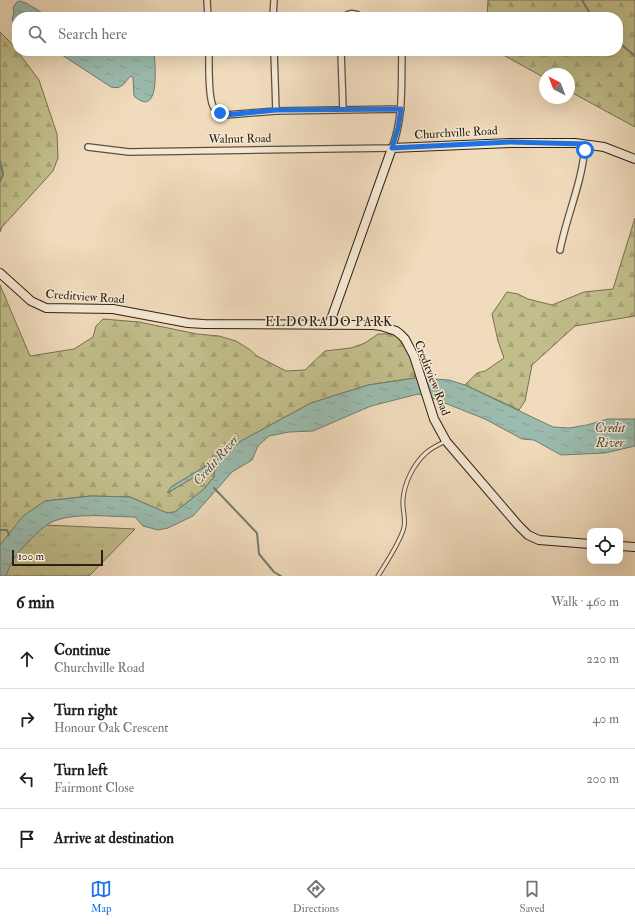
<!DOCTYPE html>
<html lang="en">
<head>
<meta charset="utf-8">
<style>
	:root { --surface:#fff; --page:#f2f2f2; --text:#202124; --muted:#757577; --line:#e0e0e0; --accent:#1a73e8 }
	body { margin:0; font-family:"IM FELL Double Pica",serif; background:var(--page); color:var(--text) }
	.controls { position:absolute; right:12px; bottom:12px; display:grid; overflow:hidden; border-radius:8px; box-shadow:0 4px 16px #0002 }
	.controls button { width:36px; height:36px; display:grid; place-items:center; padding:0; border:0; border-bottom:1px solid var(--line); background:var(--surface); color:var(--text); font:20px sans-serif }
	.compass { position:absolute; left:539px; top:68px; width:36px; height:36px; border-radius:50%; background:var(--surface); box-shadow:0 4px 16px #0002; rotate:318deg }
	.scale { position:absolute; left:12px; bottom:10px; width:91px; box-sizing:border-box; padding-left:4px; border:2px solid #2f2015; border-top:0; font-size:11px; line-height:14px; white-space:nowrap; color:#2f2015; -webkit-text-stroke:3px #f5e8d3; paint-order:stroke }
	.stop { position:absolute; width:12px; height:12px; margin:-9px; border:3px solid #1a73e8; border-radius:50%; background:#fff }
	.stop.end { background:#1a73e8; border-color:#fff; box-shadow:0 1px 4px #0008 }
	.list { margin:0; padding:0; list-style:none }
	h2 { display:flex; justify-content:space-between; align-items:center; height:52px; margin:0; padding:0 16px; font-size:17px }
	h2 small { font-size:13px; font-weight:400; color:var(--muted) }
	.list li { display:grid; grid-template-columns:26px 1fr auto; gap:12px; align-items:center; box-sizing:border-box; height:60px; padding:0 16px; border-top:1px solid var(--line) }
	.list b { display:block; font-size:15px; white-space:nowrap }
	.list p { margin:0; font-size:13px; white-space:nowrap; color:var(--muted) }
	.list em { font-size:13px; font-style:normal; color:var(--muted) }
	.icon { flex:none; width:22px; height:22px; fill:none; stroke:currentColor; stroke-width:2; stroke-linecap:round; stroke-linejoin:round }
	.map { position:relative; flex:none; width:635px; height:576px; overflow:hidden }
	.search { position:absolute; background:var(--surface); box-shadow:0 4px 16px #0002; left:12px; right:12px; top:12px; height:44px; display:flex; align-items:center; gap:10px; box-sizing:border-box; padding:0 14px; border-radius:16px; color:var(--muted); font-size:15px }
	.sheet { height:292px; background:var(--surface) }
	nav { display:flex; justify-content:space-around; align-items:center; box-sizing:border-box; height:56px; border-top:1px solid var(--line); background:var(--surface); font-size:11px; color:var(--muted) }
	nav a { display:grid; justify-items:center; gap:2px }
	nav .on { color:var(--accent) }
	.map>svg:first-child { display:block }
	.grass { fill:url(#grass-tufts); stroke:#786f50 }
	.forest { fill:url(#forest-firs); stroke:#786f50 }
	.water { fill:url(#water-ripples); stroke:#707d71 }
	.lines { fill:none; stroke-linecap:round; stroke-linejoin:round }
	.stream { stroke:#707d71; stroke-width:2 }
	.lane-casing { stroke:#5f4f3f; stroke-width:5 }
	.street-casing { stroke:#5f4f3f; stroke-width:8 }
	.secondary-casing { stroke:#2f2015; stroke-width:10 }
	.lane { stroke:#f5e8d3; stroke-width:3 }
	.street { stroke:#f5e8d3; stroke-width:5.5 }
	.secondary { stroke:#f5e8d3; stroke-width:8 }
	.route { stroke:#1a73e8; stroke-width:5 }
	.labels { text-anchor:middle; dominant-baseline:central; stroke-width:3; stroke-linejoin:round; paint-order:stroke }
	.street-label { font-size:12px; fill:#2f2015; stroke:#f5e8d3 }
	.neighbourhood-label { font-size:13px; letter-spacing:1px; fill:#2f2015; stroke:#f5e8d3 }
	.water-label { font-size:13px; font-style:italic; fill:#4f4e43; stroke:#f5e8d3 }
</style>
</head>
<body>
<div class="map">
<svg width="635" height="576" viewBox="0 0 635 576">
	<defs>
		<pattern id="grass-tufts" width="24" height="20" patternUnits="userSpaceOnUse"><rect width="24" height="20" fill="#c1be8b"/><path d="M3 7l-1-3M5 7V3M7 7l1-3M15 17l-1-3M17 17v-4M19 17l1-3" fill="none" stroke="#a6a377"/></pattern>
		<pattern id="forest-firs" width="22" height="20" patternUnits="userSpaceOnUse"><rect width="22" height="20" fill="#c1be8b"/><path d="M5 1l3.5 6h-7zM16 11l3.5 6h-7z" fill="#a6a377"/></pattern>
		<pattern id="water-ripples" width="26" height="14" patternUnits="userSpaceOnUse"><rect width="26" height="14" fill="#9bbbae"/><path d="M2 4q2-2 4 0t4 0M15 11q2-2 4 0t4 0" fill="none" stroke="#86a095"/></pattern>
	</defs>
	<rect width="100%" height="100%" fill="#f0dbbc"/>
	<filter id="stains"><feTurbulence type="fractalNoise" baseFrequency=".005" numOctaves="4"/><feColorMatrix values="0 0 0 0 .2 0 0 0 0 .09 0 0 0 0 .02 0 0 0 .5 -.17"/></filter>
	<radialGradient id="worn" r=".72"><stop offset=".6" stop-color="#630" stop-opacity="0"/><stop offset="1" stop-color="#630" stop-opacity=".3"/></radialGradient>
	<!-- grass -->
	<path class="grass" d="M 0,523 L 135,529 L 89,576 L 0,576 Z"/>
	<!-- forest -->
	<path class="forest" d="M 488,0 L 635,0 L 635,127 L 569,91 L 569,74 L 545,74 L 545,78 L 496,51 L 618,51 L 618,17 L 487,17 Z
		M 0,32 L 12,44 L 39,80 L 57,134 L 58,158 L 53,171 L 2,227 L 0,232 Z
		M 635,218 L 635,316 L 575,326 L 532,365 L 525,401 L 519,410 L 465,385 L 477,373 L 485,371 L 504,358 L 498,341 L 492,314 L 507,292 L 518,294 L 528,299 L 552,305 L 584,292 L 613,289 Z
		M 0,285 L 30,356 L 74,349 L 93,337 L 96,326 L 103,319 L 139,322 L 197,334 L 219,336 L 236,341 L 249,349 L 257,356 L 286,371 L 305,370 L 325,351 L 351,348 L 365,343 L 378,334 L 392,334 L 408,340 L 414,351 L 415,378 L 368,385 L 311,403 L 241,441 L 224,455 L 171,487 L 168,493 L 210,467 L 216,467 L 214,477 L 204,489 L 175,512 L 167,513 L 130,497 L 91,496 L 45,501 L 0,545 Z"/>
	<!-- water -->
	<path class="water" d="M 19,1 L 26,3 L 49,17 L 17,17 L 17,22 L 15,23 L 12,20 L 14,12 L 13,8 L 16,3 Z
		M 56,51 L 154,51 C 155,63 161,120 134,96 L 133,77 L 131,76 C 124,82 123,90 111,87 Z
		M 415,378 L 449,380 L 465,385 L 553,427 L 569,428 L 587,425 L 608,419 L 635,419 L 635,446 L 605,453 L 561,455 L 534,440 L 522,439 L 485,419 L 427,396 L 418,394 L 371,406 L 313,431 L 289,432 L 269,436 L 258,446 L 252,460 L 232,472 L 193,516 L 168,528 L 158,530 L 143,526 L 135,517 C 110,517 77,512 54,521 C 46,524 36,534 30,540 C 17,553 12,559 6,576 L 0,576 L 0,545 L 23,516 L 45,501 L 91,496 L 130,497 L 167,513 L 175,512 L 204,489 L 214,477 L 215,468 L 210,468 L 167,493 L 171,487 L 224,455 L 241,441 L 311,403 L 368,385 Z"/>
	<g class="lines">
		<!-- stream -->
		<path class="stream" d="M 582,0 L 592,17
			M 618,42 L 635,56
			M 0,161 L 3,174 L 0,181
			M 214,488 L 257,533 L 259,554 L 274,572 L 281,576
			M 0,530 L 7,530 L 9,535"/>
		<!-- lane casing -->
		<g class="lane-casing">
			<path id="lane" d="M 378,576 C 386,563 401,541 404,527 C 406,518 402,509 403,500 C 404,483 414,463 427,452 C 433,447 440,444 446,441"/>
		</g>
		<!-- street casing -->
		<g class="street-casing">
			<path id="street" d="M 207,0 L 208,17
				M 273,17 L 274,0
				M 344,17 C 351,12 355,13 362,17
				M 209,51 C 209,63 208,96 213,106 C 215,111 220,113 226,115 L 276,111 L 401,109
				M 274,51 L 276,111
				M 341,51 L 343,110
				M 88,147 L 129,152 L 392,148 C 404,117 401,83 402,51
				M 560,250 C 567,214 583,181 585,144"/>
		</g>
		<!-- secondary casing -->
		<g class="secondary-casing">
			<path id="secondary" d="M 0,273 L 31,301 L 46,308 L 113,309 L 188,323 L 204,324 L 373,325 L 381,326 L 396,331 L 400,334 L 405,339 L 414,356 L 434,419 L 446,441 L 518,525 L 528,535 L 539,540 L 590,544
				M 329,325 L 392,148 L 510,143 L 575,143 L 604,147 L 635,159
				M 620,546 L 635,547"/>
		</g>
		<!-- lane -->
		<use href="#lane" class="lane"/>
		<!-- street -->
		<use href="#street" class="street"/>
		<!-- secondary -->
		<use href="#secondary" class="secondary"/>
	</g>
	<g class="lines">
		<!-- route -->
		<path class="route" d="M 220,113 L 226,115 L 276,110 L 401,109 L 398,128 L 392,148 L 510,142 L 585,144 L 585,150"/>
	</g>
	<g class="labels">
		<!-- street labels -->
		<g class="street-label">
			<text transform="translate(456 133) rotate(-3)">Churchville Road</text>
			<text transform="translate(240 139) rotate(-1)">Walnut Road</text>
			<text transform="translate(85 297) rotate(4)">Creditview Road</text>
			<text transform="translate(432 378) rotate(69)">Creditview Road</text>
		</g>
		<!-- neighbourhood labels -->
		<g class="neighbourhood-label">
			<text x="329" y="322">ELDORADO PARK</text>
		</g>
		<!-- water labels -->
		<g class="water-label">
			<text x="610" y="428">Credit<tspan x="610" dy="15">River</tspan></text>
			<text transform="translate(216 460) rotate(-49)">Credit River</text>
		</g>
	</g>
	<rect width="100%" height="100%" filter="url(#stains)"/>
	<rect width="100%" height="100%" fill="url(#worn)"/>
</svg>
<div class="controls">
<button><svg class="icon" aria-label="locate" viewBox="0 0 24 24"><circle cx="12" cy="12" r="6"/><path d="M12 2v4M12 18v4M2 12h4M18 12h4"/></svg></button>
</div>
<svg class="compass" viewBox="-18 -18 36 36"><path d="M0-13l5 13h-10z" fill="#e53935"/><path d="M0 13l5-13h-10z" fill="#757577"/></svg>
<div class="scale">100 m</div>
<div class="stop" style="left:585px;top:150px"></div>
<div class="stop end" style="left:220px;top:113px"></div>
<div class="search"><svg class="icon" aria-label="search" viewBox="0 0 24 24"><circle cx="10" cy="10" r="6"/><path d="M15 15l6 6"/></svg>Search here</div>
</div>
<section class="sheet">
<h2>6 min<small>Walk · 460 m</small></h2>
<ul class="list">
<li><svg class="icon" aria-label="ahead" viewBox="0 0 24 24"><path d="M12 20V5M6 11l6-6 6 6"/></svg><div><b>Continue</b><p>Churchville Road</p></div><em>220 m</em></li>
<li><svg class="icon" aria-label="right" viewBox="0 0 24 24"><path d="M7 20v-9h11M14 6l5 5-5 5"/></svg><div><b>Turn right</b><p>Honour Oak Crescent</p></div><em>40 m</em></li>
<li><svg class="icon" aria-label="left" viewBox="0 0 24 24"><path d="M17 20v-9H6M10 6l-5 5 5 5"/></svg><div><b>Turn left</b><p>Fairmont Close</p></div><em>200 m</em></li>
<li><svg class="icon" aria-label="arrive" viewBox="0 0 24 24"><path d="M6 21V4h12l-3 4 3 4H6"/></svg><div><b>Arrive at destination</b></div></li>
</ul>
</section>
<nav>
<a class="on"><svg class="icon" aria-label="map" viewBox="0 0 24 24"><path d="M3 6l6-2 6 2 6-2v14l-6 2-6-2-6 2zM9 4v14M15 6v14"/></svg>Map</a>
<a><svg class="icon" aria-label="directions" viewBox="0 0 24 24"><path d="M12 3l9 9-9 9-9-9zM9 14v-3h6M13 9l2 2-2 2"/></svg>Directions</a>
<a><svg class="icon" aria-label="saved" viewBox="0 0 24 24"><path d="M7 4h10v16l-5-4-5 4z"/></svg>Saved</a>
</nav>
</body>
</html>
